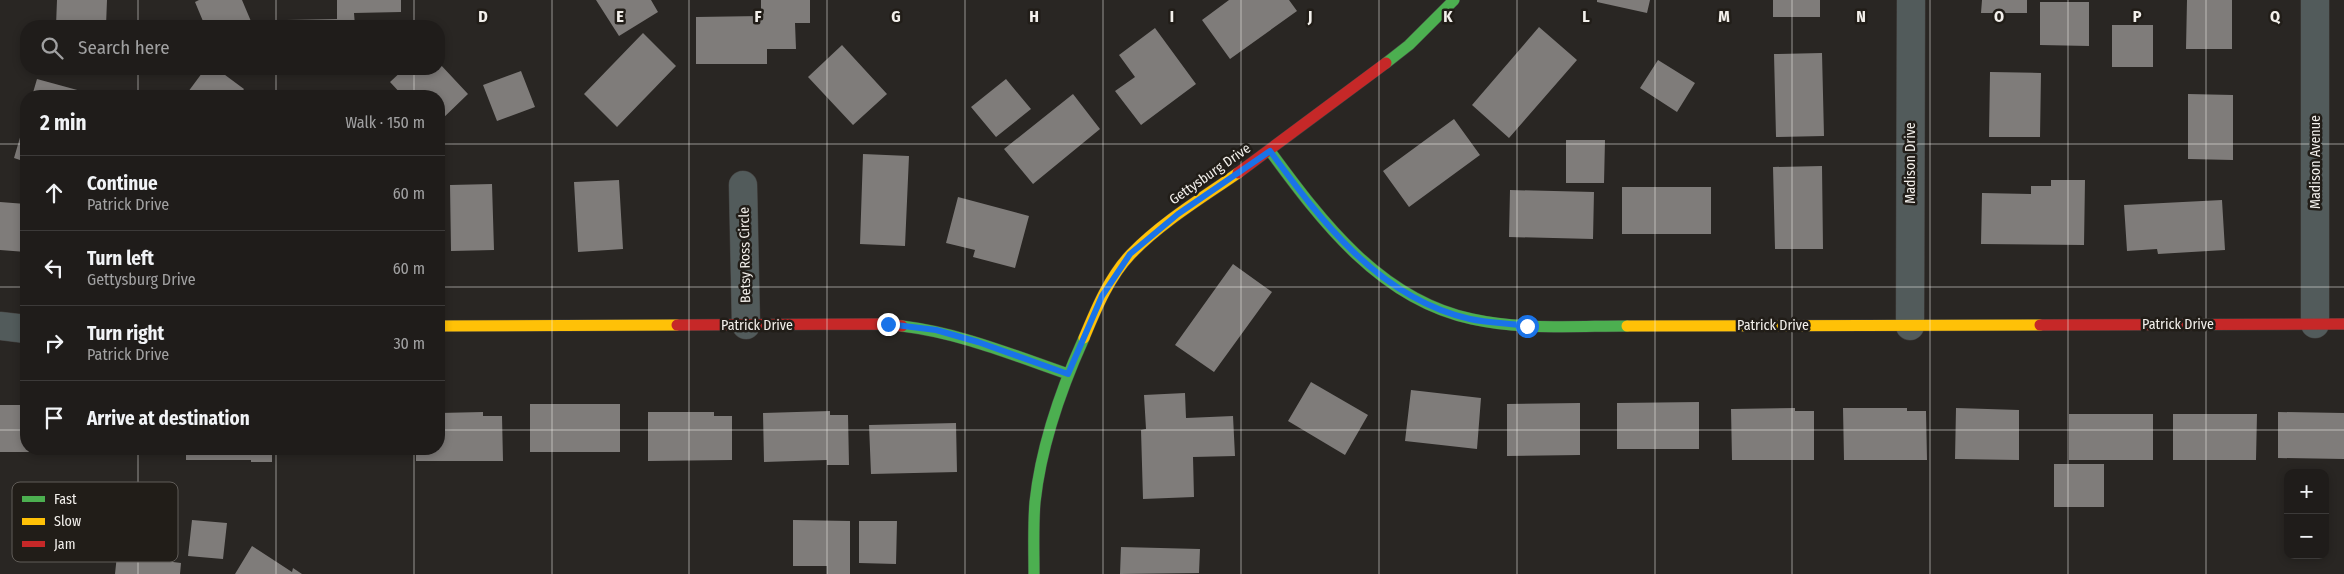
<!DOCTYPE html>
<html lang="en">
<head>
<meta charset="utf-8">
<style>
	:root { --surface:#1f1c1a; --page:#2c2927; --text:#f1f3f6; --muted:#a1a1a2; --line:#3c3a39 }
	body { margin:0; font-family:"Fira Sans Condensed",sans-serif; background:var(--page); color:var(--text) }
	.controls { position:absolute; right:15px; bottom:15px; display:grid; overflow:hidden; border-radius:10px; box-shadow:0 2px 8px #0003 }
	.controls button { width:45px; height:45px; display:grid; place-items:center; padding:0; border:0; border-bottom:1px solid var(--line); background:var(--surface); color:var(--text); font:25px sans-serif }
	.stop { position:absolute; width:15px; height:15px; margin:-11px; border:4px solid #1a73e8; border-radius:50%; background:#fff }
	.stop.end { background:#1a73e8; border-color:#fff; box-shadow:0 1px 5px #0008 }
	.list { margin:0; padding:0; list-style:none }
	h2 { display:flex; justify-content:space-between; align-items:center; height:65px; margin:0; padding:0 20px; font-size:21px }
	h2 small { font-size:16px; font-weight:400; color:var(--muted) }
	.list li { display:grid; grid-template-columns:32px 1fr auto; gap:15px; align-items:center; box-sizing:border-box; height:75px; padding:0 20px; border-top:1px solid var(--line) }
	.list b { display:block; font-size:19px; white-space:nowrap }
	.list p { margin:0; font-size:16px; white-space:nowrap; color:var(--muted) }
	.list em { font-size:16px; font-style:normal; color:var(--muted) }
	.icon { flex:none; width:28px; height:28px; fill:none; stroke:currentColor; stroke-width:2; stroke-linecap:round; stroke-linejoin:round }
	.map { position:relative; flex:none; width:2344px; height:574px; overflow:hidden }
	.search { position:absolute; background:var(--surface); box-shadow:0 2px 8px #0003; left:20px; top:20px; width:425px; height:55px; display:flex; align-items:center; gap:12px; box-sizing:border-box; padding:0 18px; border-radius:20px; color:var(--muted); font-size:19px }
	.panel { position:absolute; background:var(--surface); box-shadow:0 2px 8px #0003; left:20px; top:90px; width:425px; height:365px; border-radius:20px }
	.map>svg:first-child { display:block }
	.building { fill:#7f7c7a }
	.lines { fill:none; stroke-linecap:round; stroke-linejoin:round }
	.street-casing { stroke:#444240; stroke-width:29 }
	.fast-casing { stroke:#444240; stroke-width:12 }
	.slow-casing { stroke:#444240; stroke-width:12 }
	.jam-casing { stroke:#444240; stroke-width:12 }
	.street { stroke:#525b5b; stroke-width:28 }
	.fast { stroke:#4caf50; stroke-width:11 }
	.slow { stroke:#ffc107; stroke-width:11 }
	.jam { stroke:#c62828; stroke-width:11 }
	.route { stroke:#1a73e8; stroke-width:6 }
	.grid { fill:none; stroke:#f3f0ec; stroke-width:1; stroke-opacity:0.55 }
	.labels { text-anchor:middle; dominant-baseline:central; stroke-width:5; stroke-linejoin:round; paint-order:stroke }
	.street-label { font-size:14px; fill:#f3f0ec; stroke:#211d18 }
	.key { fill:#211d18; stroke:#605c58; stroke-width:1 }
	.key-label { font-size:14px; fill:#f3f0ec }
	.grid-label { font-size:16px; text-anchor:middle; font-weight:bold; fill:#f3f0ec; stroke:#211d18; stroke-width:5; stroke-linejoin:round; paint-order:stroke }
</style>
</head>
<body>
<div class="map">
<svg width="2344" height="574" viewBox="0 0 2344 574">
	<rect width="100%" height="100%" fill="#292623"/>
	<!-- building -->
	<path class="building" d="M 57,0 L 107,0 L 106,26 L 56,26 Z
		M 199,0 L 242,0 L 253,26 L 205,26 L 195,2 Z
		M 337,0 L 401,0 L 401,12 L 354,13 L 355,26 L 286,26 L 286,20 L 337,19 Z
		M 596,0 L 651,0 L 658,12 L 619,36 Z
		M 761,0 L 810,0 L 810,23 L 795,23 L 796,49 L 767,49 L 767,64 L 696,64 L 696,17 L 761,16 Z
		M 1229,0 L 1289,0 L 1297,11 L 1230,59 L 1202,20 Z
		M 1597,0 L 1650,0 L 1647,13 L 1597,2 Z
		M 1773,0 L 1820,0 L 1820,17 L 1773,17 Z
		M 1982,0 L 2027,0 L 2027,13 L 1981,13 Z
		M 2187,0 L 2232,0 L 2232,49 L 2186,49 Z
		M 2040,2 L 2089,2 L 2089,46 L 2040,45 Z
		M 2112,25 L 2153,25 L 2153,67 L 2112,67 Z
		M 1539,27 L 1577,60 L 1509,138 L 1472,105 Z
		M 1155,28 L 1196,84 L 1141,125 L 1115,91 L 1135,77 L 1119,55 Z
		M 643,33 L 676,66 L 617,127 L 584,94 Z
		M 842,45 L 887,94 L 853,125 L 808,77 Z
		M 1822,53 L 1824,136 L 1776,137 L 1774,54 Z
		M 1658,60 L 1695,83 L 1677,112 L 1640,88 Z
		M 439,63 L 468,94 L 439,122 L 439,96 L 403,96 L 390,82 L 404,69 L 439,69 Z
		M 205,69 L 217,69 L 244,89 L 239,96 L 185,96 Z
		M 287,69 L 356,69 L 356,70 L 287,72 Z
		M 521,71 L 535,107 L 497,121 L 483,85 Z
		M 1990,72 L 2041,73 L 2040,137 L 1989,137 Z
		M 37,79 L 81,91 L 80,96 L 32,96 Z
		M 1006,79 L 1031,109 L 996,137 L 971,107 Z
		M 1073,94 L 1100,129 L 1033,184 L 1004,149 Z
		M 2188,94 L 2233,95 L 2233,160 L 2188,159 Z
		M 26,117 L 26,162 L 14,158 Z
		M 1454,119 L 1480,155 L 1409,207 L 1383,171 Z
		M 1566,140 L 1605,140 L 1604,183 L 1566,183 Z
		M 863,154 L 909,156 L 905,246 L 860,244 Z
		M 1822,166 L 1823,249 L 1775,249 L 1773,167 Z
		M 619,180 L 623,249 L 578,252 L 574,182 Z
		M 2051,180 L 2085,180 L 2084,245 L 1981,244 L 1982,193 L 2031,194 L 2031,186 L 2051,186 Z
		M 492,184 L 494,250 L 451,251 L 450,185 Z
		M 1622,187 L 1711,187 L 1711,234 L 1622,234 Z
		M 1510,190 L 1594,192 L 1593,239 L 1509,237 Z
		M 958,197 L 1029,216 L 1015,268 L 973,257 L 975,250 L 946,243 Z
		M 2222,200 L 2225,250 L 2158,254 L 2157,249 L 2127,251 L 2124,205 Z
		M 0,202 L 26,204 L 26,252 L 0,250 Z
		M 1233,264 L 1272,292 L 1214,372 L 1175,345 Z
		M 1311,382 L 1368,415 L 1345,455 L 1288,421 Z
		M 1411,390 L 1481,398 L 1477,449 L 1405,441 Z
		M 1185,393 L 1186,418 L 1233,416 L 1235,456 L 1193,457 L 1194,497 L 1143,499 L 1141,430 L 1146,429 L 1144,395 Z
		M 1699,402 L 1699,449 L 1617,449 L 1617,403 Z
		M 1580,403 L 1580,455 L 1507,456 L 1507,404 Z
		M 530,404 L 620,404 L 620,452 L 530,452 Z
		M 0,405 L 26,405 L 26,449 L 40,449 L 40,452 L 0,452 Z
		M 1795,408 L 1795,411 L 1814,411 L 1814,460 L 1732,460 L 1731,409 Z
		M 1843,408 L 1907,408 L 1907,411 L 1926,411 L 1927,460 L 1844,460 Z
		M 1956,408 L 2019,410 L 2019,460 L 1955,459 Z
		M 830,411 L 830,415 L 848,415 L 849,465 L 827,465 L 827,460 L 764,462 L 763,413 Z
		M 483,412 L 483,416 L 502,416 L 503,461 L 416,461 L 416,449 L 439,449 L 439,413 Z
		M 648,412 L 714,412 L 714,416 L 732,416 L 732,460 L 648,461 Z
		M 2278,412 L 2344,413 L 2344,459 L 2278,458 Z
		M 2069,414 L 2153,414 L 2153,460 L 2069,460 Z
		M 2173,414 L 2257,414 L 2256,460 L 2173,460 Z
		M 956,423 L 957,472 L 871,474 L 869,425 Z
		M 62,449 L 149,449 L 149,452 L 62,453 Z
		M 186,449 L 272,449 L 272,462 L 251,462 L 251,460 L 186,460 Z
		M 2054,464 L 2104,464 L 2104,507 L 2054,507 Z
		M 192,520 L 227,523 L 223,559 L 188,556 Z
		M 793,520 L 850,521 L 850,574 L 827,574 L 827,566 L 793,566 Z
		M 859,521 L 897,521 L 896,564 L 859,563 Z
		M 252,546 L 292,572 L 293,568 L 302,574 L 235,574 Z
		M 1121,547 L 1200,549 L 1199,573 L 1120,574 Z
		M 117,555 L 181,563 L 180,574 L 115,574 Z"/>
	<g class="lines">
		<!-- street casing -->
		<g class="street-casing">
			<path id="street" d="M 2315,0 L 2315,324
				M 743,185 L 746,325
				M 0,326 L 26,329
				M 1910,326 L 1911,0"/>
		</g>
		<!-- fast casing -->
		<g class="fast-casing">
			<path id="fast" d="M 1386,63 L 1409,45 L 1454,0
				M 1270,151 C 1322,222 1381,300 1472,319 C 1522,330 1576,326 1627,326
				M 902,326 C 960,333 1013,355 1068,374
				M 1034,574 C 1034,550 1033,525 1035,502 C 1041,446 1061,389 1084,338"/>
		</g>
		<!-- slow casing -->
		<g class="slow-casing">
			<path id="slow" d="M 439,326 L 677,325
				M 1627,326 L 2040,325
				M 1084,338 C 1096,309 1109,277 1131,254 C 1162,222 1202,198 1238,173"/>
		</g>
		<!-- jam casing -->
		<g class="jam-casing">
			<path id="jam" d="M 1238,173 L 1386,63
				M 677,325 L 888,324 L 902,326
				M 2040,325 L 2344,324"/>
		</g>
		<!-- street -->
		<use href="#street" class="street"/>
		<!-- fast -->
		<use href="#fast" class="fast"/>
		<!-- slow -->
		<use href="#slow" class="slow"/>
		<!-- jam -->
		<use href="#jam" class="jam"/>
	</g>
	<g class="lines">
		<!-- route -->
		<path class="route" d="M 888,324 L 936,330 L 978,342 L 1068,374 L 1102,296 L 1130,254 L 1178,214 L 1270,151 C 1322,222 1379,298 1470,319 C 1489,323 1509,323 1527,326"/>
	</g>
	<!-- grid -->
	<path class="grid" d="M 138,0 L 138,26M 276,0 L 276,26M 414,0 L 414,26M 552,0 L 552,574M 689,0 L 689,574M 827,0 L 827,574M 965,0 L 965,574M 1103,0 L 1103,574M 1241,0 L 1241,574M 1379,0 L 1379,574M 1517,0 L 1517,574M 1655,0 L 1655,574M 1792,0 L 1792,574M 1930,0 L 1930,574M 2068,0 L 2068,574M 2206,0 L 2206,574M 138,69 L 138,96M 276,69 L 276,96M 414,69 L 414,96M 0,144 L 26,144M 439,144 L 2344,144M 0,287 L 26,287M 439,287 L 2344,287M 0,430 L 26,430M 439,430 L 2344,430M 138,449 L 138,574M 276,449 L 276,574M 414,449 L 414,574"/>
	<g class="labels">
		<!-- street labels -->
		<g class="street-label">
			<text transform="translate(2315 162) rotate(-90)">Madison Avenue</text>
			<text transform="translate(1910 163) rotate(-90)">Madison Drive</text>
			<text transform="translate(1210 174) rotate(-35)">Gettysburg Drive</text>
			<text transform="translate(745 255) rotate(-91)">Betsy Ross Circle</text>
			<text x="2178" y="324">Patrick Drive</text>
			<text x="757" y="325">Patrick Drive</text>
			<text x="1773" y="325">Patrick Drive</text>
		</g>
	</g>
	<!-- legend -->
	<rect x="12" y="482" width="166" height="80" rx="8" class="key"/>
	<rect x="22" y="496" width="23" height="6" fill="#4caf50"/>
	<rect x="22" y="518" width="23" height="7" fill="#ffc107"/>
	<rect x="22" y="541" width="23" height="6" fill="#c62828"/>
	<g class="key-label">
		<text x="54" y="504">Fast</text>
		<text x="54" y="526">Slow</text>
		<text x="54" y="549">Jam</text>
	</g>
	<g class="grid-label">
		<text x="483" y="22">D</text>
		<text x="620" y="22">E</text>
		<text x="758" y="22">F</text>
		<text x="896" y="22">G</text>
		<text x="1034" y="22">H</text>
		<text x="1172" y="22">I</text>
		<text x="1310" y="22">J</text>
		<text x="1448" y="22">K</text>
		<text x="1586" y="22">L</text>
		<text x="1724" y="22">M</text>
		<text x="1861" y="22">N</text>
		<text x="1999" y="22">O</text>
		<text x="2137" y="22">P</text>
		<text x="2275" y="22">Q</text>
	</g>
</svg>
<div class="controls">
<button>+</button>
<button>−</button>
</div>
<div class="stop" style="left:1527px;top:326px"></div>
<div class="stop end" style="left:888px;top:324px"></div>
<div class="search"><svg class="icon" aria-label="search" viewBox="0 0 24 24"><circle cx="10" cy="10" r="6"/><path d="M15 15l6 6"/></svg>Search here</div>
<section class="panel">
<h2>2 min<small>Walk · 150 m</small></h2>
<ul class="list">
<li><svg class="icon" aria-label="ahead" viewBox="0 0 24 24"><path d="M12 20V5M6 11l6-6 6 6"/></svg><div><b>Continue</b><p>Patrick Drive</p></div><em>60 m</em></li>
<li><svg class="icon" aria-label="left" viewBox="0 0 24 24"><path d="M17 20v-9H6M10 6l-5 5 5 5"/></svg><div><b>Turn left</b><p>Gettysburg Drive</p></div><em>60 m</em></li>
<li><svg class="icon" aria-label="right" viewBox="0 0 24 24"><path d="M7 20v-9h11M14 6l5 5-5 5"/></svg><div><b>Turn right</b><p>Patrick Drive</p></div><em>30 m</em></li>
<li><svg class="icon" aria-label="arrive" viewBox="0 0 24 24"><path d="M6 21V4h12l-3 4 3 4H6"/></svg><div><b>Arrive at destination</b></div></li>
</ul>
</section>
</div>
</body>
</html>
